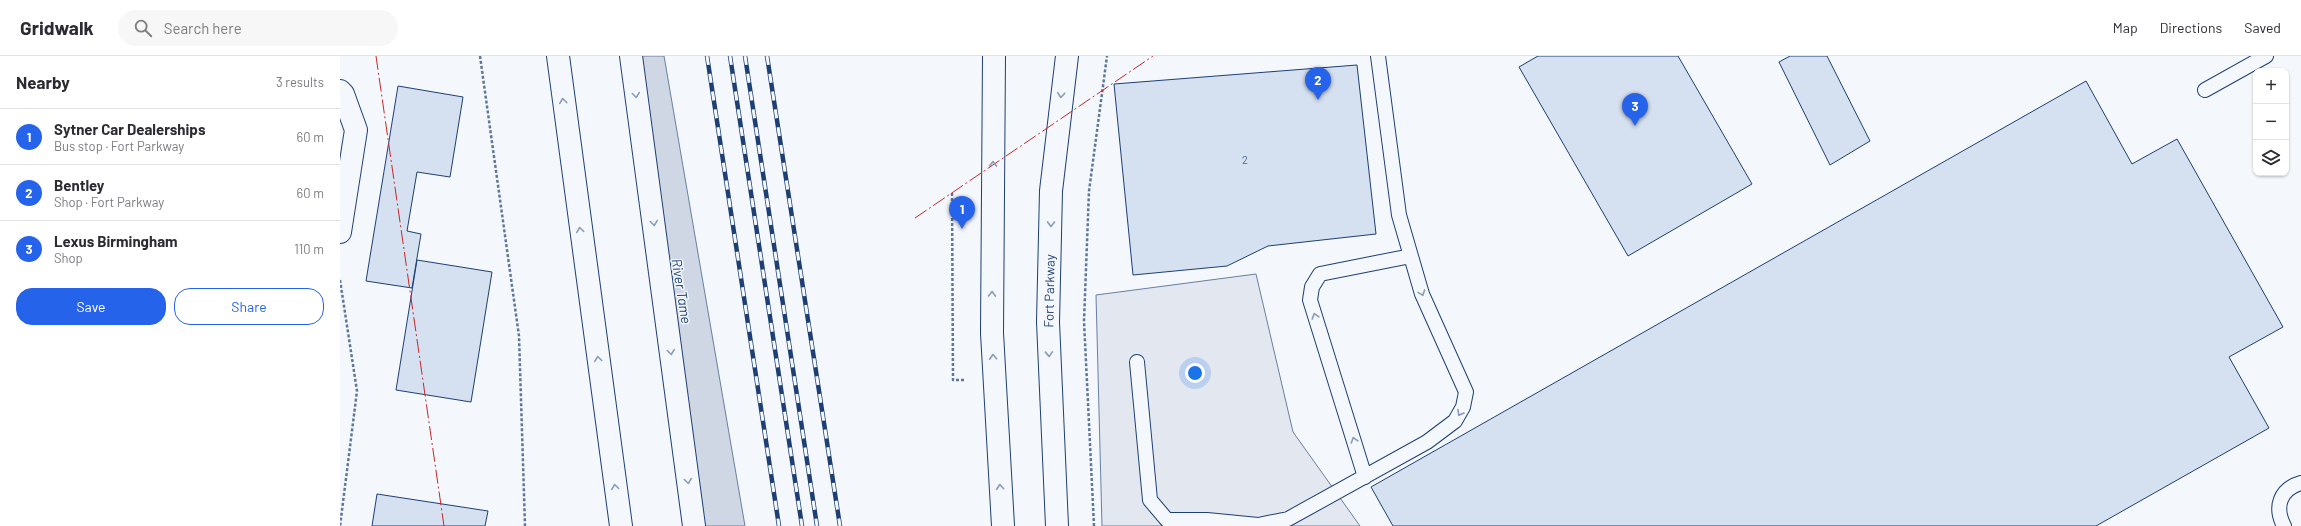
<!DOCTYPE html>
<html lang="en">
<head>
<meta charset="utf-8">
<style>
	:root { --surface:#fff; --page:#f7f7f7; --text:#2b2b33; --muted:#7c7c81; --line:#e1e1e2; --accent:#2563eb }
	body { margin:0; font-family:Barlow,sans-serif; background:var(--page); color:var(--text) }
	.controls { position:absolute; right:12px; top:12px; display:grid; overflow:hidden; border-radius:8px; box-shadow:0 1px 3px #0004 }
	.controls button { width:36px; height:36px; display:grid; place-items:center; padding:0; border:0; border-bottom:1px solid var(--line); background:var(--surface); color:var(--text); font:20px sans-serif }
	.you { position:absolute; left:855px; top:317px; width:14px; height:14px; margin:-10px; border:3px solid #fff; border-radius:50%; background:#1a73e8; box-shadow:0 0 0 6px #1a73e833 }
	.badge { display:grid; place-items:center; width:26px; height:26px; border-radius:50%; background:var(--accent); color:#fff; font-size:13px; font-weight:700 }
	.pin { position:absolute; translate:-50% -33px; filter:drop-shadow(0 1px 2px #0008) }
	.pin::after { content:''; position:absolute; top:21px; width:14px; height:12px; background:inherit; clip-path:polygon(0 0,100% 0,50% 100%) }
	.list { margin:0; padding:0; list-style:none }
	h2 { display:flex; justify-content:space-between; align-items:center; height:52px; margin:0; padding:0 16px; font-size:17px }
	h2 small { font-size:13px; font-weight:400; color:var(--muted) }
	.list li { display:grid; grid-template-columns:26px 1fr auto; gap:12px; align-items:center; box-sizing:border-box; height:56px; padding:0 16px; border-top:1px solid var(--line) }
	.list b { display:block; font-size:15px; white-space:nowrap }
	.list p { margin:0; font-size:13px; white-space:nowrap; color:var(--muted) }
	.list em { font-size:13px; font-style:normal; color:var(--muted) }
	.actions { display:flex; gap:8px; padding:12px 16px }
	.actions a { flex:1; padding:9px 0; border:1px solid var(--accent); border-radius:16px; text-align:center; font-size:14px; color:var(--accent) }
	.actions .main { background:var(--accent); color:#fff }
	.icon { flex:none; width:22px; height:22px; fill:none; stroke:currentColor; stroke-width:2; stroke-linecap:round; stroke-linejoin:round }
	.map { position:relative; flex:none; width:1961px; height:470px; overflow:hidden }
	header { display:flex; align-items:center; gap:24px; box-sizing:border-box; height:56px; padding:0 20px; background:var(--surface); border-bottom:1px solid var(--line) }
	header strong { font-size:19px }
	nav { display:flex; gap:22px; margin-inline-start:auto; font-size:14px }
	.search { width:280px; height:36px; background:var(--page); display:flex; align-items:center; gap:10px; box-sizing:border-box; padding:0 14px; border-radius:22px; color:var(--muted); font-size:15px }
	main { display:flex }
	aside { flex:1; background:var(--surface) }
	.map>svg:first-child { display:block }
	.parking { fill:#e3e8f0; stroke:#687fa3 }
	.water { fill:#cfd7e4; stroke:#687fa3 }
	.building { fill:#d5e0f0; stroke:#1d3f73 }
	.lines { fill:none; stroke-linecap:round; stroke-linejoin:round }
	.service-casing { stroke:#1d3f73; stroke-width:16 }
	.minor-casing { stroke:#1d3f73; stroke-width:24 }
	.primary-casing { stroke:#1d3f73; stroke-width:24 }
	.motorway-casing { stroke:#1d3f73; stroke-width:24 }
	.path { stroke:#5e769c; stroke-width:2.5; stroke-dasharray:3 2; stroke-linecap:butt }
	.service { stroke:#f4f7fb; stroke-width:14 }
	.minor { stroke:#f4f7fb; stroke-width:22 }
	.primary { stroke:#f4f7fb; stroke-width:22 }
	.motorway { stroke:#f4f7fb; stroke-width:22 }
	.rail-casing { stroke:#1d3f73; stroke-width:4.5 }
	.rail { stroke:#f4f7fb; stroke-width:3; stroke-dasharray:9; stroke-linecap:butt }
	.power { stroke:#c62828; stroke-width:1; stroke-dasharray:14 3 2 3; stroke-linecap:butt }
	.oneway { stroke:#889bb7 }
	.labels { text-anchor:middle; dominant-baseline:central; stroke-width:3; stroke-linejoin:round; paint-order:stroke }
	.number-label { font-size:11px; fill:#4b6792 }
	.street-label { font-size:13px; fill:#1d3f73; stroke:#f4f7fb }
	.water-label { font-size:14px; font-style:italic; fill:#1d3f73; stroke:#f4f7fb }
</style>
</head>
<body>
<header>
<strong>Gridwalk</strong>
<div class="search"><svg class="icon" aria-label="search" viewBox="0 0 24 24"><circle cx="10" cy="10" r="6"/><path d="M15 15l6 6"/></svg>Search here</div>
<nav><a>Map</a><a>Directions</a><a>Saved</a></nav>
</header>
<main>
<aside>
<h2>Nearby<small>3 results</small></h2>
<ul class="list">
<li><span class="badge">1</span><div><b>Sytner Car Dealerships</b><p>Bus stop · Fort Parkway</p></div><em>60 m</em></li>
<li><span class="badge">2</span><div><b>Bentley</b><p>Shop · Fort Parkway</p></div><em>60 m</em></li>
<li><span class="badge">3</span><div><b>Lexus Birmingham</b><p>Shop</p></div><em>110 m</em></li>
</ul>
<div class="actions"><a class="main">Save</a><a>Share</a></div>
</aside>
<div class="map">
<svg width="1961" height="470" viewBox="0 0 1961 470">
	<rect width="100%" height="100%" fill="#f4f7fb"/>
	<!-- parking -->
	<path class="parking" d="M 916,218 L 953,376 L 1020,470 L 762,470 L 756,239 Z"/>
	<!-- water -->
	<path class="water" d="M 283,0 L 324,0 L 405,470 L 364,470 Z"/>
	<!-- building -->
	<path class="building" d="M 1198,0 L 1338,0 L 1412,128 L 1288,200 L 1179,11 Z
		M 1450,0 L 1487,0 L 1530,85 L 1490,109 L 1439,6 Z
		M 1017,9 L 1036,178 L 928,190 L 887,210 L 793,219 L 774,28 Z
		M 1746,25 L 1792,108 L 1837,83 L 1943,271 L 1889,301 L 1929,372 L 1756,470 L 1053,470 L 1031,431 Z
		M 58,30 L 123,41 L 110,121 L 77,116 L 67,175 L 81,178 L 72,232 L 26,225 Z
		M 77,204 L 152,216 L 131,346 L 56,334 Z
		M 37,438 L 148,455 L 145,470 L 32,470 Z"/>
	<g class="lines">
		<!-- service casing -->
		<g class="service-casing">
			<path id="service" d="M 1865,34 L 1926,0
				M 797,306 L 810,444 L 827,464 L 867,464 L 918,469 L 948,463 L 1087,386 L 1115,365 L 1123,351 L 1126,336 L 1082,238 L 1059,159 L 1038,0
				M 1025,421 L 970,244 L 972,231 L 980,218 L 1071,200
				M 1944,470 C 1934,451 1940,433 1961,427"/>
		</g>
		<!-- minor casing -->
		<g class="minor-casing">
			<path id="minor" d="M 0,35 L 3,38 L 16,74 L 0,176"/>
		</g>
		<!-- primary casing -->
		<g class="primary-casing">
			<path id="primary" d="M 654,0 L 652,277 L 663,470
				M 717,470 L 708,266 L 711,135 L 727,0"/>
		</g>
		<!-- motorway casing -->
		<g class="motorway-casing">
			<path id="motorway" d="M 218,0 L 281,470
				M 291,0 L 354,470"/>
		</g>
		<!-- path -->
		<path class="path" d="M 140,0 L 179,280 L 185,470
			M 612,137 L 613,324 L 626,324
			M 0,224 L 17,335 L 0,470
			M 754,470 L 744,265 L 749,135 L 767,0"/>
		<!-- service -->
		<use href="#service" class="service"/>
		<!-- minor -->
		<use href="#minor" class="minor"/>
		<!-- primary -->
		<use href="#primary" class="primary"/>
		<!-- motorway -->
		<use href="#motorway" class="motorway"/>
		<!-- rail casing -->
		<g class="rail-casing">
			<path id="rail" d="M 367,0 L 439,470
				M 390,0 L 462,470
				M 405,0 L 477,470
				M 427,0 L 500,470"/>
		</g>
		<!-- rail -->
		<use href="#rail" class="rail"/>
		<!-- power -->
		<path class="power" d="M 36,0 L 104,470
			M 575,162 L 813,0"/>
	</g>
	<!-- one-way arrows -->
	<defs><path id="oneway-chevron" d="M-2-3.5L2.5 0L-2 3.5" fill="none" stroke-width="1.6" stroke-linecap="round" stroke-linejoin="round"/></defs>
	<g class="oneway">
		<use href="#oneway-chevron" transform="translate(296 39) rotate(82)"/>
		<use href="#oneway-chevron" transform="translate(721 39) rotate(96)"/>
		<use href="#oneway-chevron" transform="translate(223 45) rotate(-97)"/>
		<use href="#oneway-chevron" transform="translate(653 108) rotate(-89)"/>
		<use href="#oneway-chevron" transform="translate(314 167) rotate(82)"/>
		<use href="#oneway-chevron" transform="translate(711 168) rotate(91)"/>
		<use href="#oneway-chevron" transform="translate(240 174) rotate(-98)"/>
		<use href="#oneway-chevron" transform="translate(1082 237) rotate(70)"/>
		<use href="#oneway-chevron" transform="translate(652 238) rotate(-89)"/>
		<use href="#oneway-chevron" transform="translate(975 260) rotate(-107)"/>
		<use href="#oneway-chevron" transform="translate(331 296) rotate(82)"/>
		<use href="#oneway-chevron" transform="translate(709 298) rotate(88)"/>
		<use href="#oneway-chevron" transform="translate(653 301) rotate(-93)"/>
		<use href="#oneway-chevron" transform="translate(258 303) rotate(-98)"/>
		<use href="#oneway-chevron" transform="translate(1120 357) rotate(120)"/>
		<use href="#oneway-chevron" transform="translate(1014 384) rotate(-107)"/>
		<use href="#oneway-chevron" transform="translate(348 425) rotate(82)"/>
		<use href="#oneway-chevron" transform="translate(275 431) rotate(-98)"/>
		<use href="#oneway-chevron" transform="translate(660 431) rotate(-95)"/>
	</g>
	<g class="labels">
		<!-- number labels -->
		<g class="number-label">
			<text x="905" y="103">2</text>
		</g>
		<!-- street labels -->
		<g class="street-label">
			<text transform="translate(709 235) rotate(-89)">Fort Parkway</text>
		</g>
		<!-- water labels -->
		<g class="water-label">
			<text transform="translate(342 235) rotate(81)">River Tame</text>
		</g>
	</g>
</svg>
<div class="controls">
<button>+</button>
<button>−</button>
<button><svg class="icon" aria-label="layers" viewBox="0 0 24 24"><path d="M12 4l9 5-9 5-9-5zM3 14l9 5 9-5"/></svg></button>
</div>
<div class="you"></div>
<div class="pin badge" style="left:622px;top:173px">1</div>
<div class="pin badge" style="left:978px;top:44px">2</div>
<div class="pin badge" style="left:1295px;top:70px">3</div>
</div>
</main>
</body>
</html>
